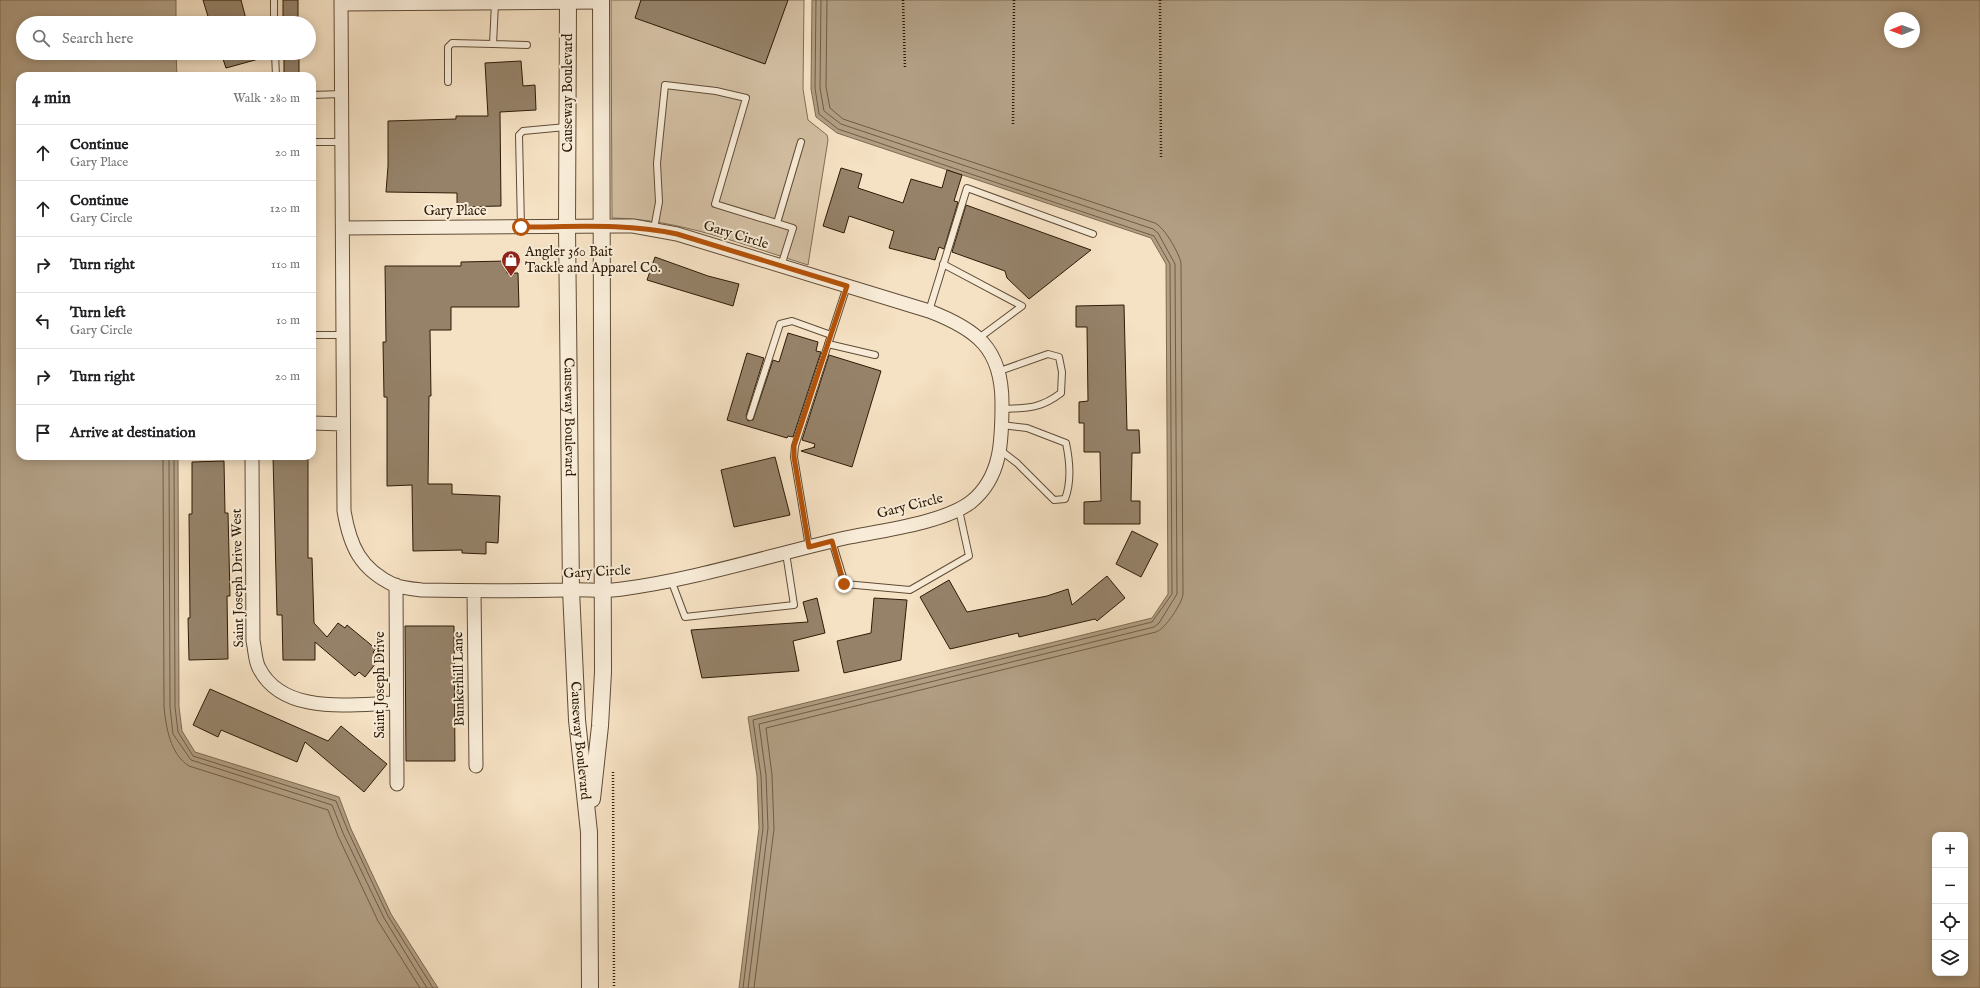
<!DOCTYPE html>
<html lang="en">
<head>
<meta charset="utf-8">
<style>
	:root { --surface:#fff; --page:#f2f2f2; --text:#202124; --muted:#757577; --line:#e0e0e0 }
	body { margin:0; font-family:"IM FELL English",serif; background:var(--page); color:var(--text) }
	.controls { position:absolute; right:12px; bottom:12px; display:grid; overflow:hidden; border-radius:8px; box-shadow:0 2px 10px #0003 }
	.controls button { width:36px; height:36px; display:grid; place-items:center; padding:0; border:0; border-bottom:1px solid var(--line); background:var(--surface); color:var(--text); font:20px sans-serif }
	.compass { position:absolute; left:1884px; top:12px; width:36px; height:36px; border-radius:50%; background:var(--surface); box-shadow:0 2px 10px #0003; rotate:269deg }
	.stop { position:absolute; width:12px; height:12px; margin:-9px; border:3px solid #b45309; border-radius:50%; background:#fff }
	.stop.end { background:#b45309; border-color:#fff; box-shadow:0 1px 4px #0008 }
	.list { margin:0; padding:0; list-style:none }
	h2 { display:flex; justify-content:space-between; align-items:center; height:52px; margin:0; padding:0 16px; font-size:17px }
	h2 small { font-size:13px; font-weight:400; color:var(--muted) }
	.list li { display:grid; grid-template-columns:26px 1fr auto; gap:12px; align-items:center; box-sizing:border-box; height:56px; padding:0 16px; border-top:1px solid var(--line) }
	.list b { display:block; font-size:15px; white-space:nowrap }
	.list p { margin:0; font-size:13px; white-space:nowrap; color:var(--muted) }
	.list em { font-size:13px; font-style:normal; color:var(--muted) }
	.icon { flex:none; width:22px; height:22px; fill:none; stroke:currentColor; stroke-width:2; stroke-linecap:round; stroke-linejoin:round }
	.map { position:relative; flex:none; width:1980px; height:988px; overflow:hidden }
	.search { position:absolute; background:var(--surface); box-shadow:0 2px 10px #0003; left:16px; top:16px; width:300px; height:44px; display:flex; align-items:center; gap:10px; box-sizing:border-box; padding:0 14px; border-radius:22px; color:var(--muted); font-size:15px }
	.panel { position:absolute; background:var(--surface); box-shadow:0 2px 10px #0003; left:16px; top:72px; width:300px; height:388px; border-radius:12px }
	.map>svg:first-child { display:block }
	.green { fill:#d3bfa3; stroke:#806d55 }
	.water { fill:#b19e83; stroke:#7d6a51; fill-rule:evenodd }
	.lines { fill:none; stroke-linecap:round; stroke-linejoin:round }
	.shore { stroke:#705c45; stroke-width:1 }
	.building { fill:#958269; stroke:#2e1b07 }
	.service-casing { stroke:#604c36; stroke-width:8 }
	.minor-casing { stroke:#604c36; stroke-width:15 }
	.tertiary-casing { stroke:#604c36; stroke-width:18 }
	.path { stroke:#2e1b07; stroke-width:2.5; stroke-dasharray:1 2; stroke-linecap:butt }
	.service { stroke:#f8ecd8; stroke-width:6 }
	.minor { stroke:#f8ecd8; stroke-width:13 }
	.tertiary { stroke:#f8ecd8; stroke-width:16 }
	.route { stroke:#b45309; stroke-width:5 }
	.labels { text-anchor:middle; dominant-baseline:central; stroke-width:4; stroke-linejoin:round; paint-order:stroke }
	.street-label { font-size:14px; fill:#2e1b07; stroke:#f8ecd8 }
	.poi-label { font-size:14px; fill:#2e1b07; stroke:#f8ecd8; text-anchor:start }
</style>
</head>
<body>
<div class="map">
<svg width="1980" height="988" viewBox="0 0 1980 988">
	<rect width="100%" height="100%" fill="#f5e1c3"/>
	<filter id="stains"><feTurbulence type="fractalNoise" baseFrequency=".005" numOctaves="4"/><feColorMatrix values="0 0 0 0 .2 0 0 0 0 .09 0 0 0 0 .02 0 0 0 .5 -.17"/></filter>
	<radialGradient id="worn" r=".72"><stop offset=".6" stop-color="#630" stop-opacity="0"/><stop offset="1" stop-color="#630" stop-opacity=".3"/></radialGradient>
	<!-- green -->
	<path class="green" d="M 611,0 L 804,0 L 803,89 L 808,120 L 827,135 L 828,140 L 808,265 C 744,245 679,219 612,218 Z"/>
	<!-- water -->
	<path class="water" d="M 0,0 L 176,0 L 176,23 L 23,23 L 23,53 L 176,53 L 177,76 L 20,76 L 20,456 L 178,456 L 179,707 L 182,731 L 195,752 L 339,797 L 351,829 L 391,914 L 438,988 L 0,988 Z
		M 812,0 L 1980,0 L 1980,988 L 739,988 L 759,828 L 757,776 L 748,717 L 1152,618 L 1168,594 L 1166,264 L 1151,238 L 837,133 L 816,117 L 811,89 ZM 1890,18 L 1914,18 L 1914,42 L 1890,42 ZM 1935,835 L 1965,835 L 1965,973 L 1935,973 Z"/>
	<g class="lines">
		<!-- shore -->
		<path class="shore" d="M 163,456 L 164,707 C 166,727 170,754 189,766 L 328,810 L 338,836 L 378,921 L 420,988
			M 169,456 L 170,707 L 173,734 L 191,760 L 332,805 L 343,833 L 384,918 L 427,988
			M 174,456 L 175,707 L 178,732 L 193,756 L 336,801 L 348,831 L 388,916 L 433,988
			M 743,988 L 763,828 L 761,776 L 753,720 L 1152,622 L 1172,594 L 1170,264 L 1154,236 L 838,129 L 819,114 L 815,88 L 816,0
			M 748,988 L 768,828 L 766,775 L 759,724 L 1154,627 L 1159,623 L 1177,594 L 1175,264 L 1158,233 L 1153,229 L 841,124 L 824,111 L 820,88 L 821,0
			M 754,988 L 774,829 L 772,775 L 766,728 L 1156,632 C 1165,629 1182,604 1183,594 L 1181,263 C 1179,253 1165,228 1155,223 L 843,119 L 830,108 L 826,87 L 827,0"/>
	</g>
	<!-- building -->
	<path class="building" d="M 203,0 L 241,0 L 247,23 L 210,23 Z
		M 283,0 L 298,0 L 298,23 L 283,23 Z
		M 641,0 L 788,0 L 765,64 L 635,18 Z
		M 221,53 L 265,53 L 266,57 L 226,68 Z
		M 284,53 L 299,53 L 299,73 L 284,73 Z
		M 521,61 L 523,86 L 535,85 L 536,110 L 500,112 L 501,206 L 457,207 L 457,193 L 386,192 L 388,166 L 388,121 L 456,119 L 456,116 L 488,116 L 485,63 Z
		M 841,168 L 862,174 L 858,188 L 903,203 L 911,179 L 942,188 L 947,170 L 962,175 L 954,201 L 958,202 L 944,249 L 939,247 L 935,260 L 889,248 L 894,231 L 849,216 L 844,233 L 823,226 Z
		M 966,205 L 1091,250 L 1029,299 L 1007,278 L 1005,271 L 952,252 Z
		M 655,257 L 708,276 L 739,284 L 733,306 L 647,280 Z
		M 507,261 L 507,273 L 518,273 L 519,307 L 451,307 L 451,330 L 430,330 L 431,396 L 429,396 L 428,484 L 452,484 L 452,494 L 500,496 L 498,543 L 486,542 L 486,554 L 462,553 L 462,550 L 413,551 L 412,485 L 387,486 L 387,397 L 384,397 L 383,342 L 386,342 L 385,266 L 461,266 L 461,262 Z
		M 1124,305 L 1127,430 L 1139,430 L 1140,453 L 1132,453 L 1131,501 L 1140,501 L 1140,524 L 1084,524 L 1084,502 L 1101,501 L 1100,452 L 1084,452 L 1084,423 L 1079,423 L 1079,402 L 1088,401 L 1087,327 L 1076,327 L 1076,306 Z
		M 788,333 L 818,342 L 816,351 L 821,352 L 793,437 L 788,436 L 787,438 L 727,420 L 747,353 L 764,358 L 746,416 L 748,421 L 753,420 L 773,360 L 779,362 Z
		M 829,355 L 881,371 L 852,467 L 801,451 L 815,447 L 814,447 L 815,444 L 802,440 Z
		M 273,456 L 308,456 L 308,558 L 312,558 L 314,623 L 327,637 L 338,623 L 345,628 L 347,625 L 376,649 L 373,652 L 380,658 L 365,677 L 359,672 L 355,676 L 315,642 L 315,660 L 283,660 L 282,615 L 277,615 Z
		M 775,457 L 790,515 L 734,527 L 721,470 Z
		M 224,461 L 225,513 L 228,513 L 230,596 L 227,596 L 228,659 L 189,660 L 188,618 L 190,618 L 189,514 L 192,514 L 192,462 Z
		M 1132,531 L 1158,544 L 1141,577 L 1116,564 Z
		M 1107,576 L 1125,598 L 1097,621 L 1095,619 L 1019,637 L 1018,633 L 950,649 L 920,597 L 949,580 L 967,612 L 1047,596 L 1068,589 L 1072,605 Z
		M 817,598 L 825,633 L 793,641 L 799,671 L 702,678 L 691,630 L 808,622 L 803,602 Z
		M 874,598 L 907,600 L 901,660 L 844,673 L 837,641 L 871,633 Z
		M 405,626 L 454,626 L 455,761 L 406,761 Z
		M 210,689 L 328,741 L 341,726 L 387,764 L 364,792 L 305,742 L 297,762 L 221,730 L 218,737 L 193,725 Z"/>
	<g class="lines">
		<!-- service casing -->
		<g class="service-casing">
			<path id="service" d="M 274,0 L 274,23
				M 493,44 L 527,45
				M 275,53 L 276,76
				M 448,82 L 448,47 L 452,43 L 493,44 L 495,3
				M 312,95 L 342,94
				M 312,142 L 342,142
				M 777,223 L 793,228 L 781,266
				M 521,227 L 519,135 L 523,131 L 566,127
				M 654,229 L 659,202 L 657,163 L 665,85 L 716,91 L 746,98 L 715,204 L 777,223 L 801,142
				M 943,264 L 1022,306 L 979,338
				M 929,311 L 967,188 L 1093,234
				M 312,335 L 343,335
				M 828,344 L 875,355
				M 997,372 L 1048,354 L 1059,357 L 1062,372 L 1061,393 C 1040,409 1027,408 1002,409
				M 750,417 L 780,324 L 792,321 L 831,335
				M 1000,450 L 1017,463 L 1054,500 L 1065,499 C 1072,481 1070,462 1066,443 L 1027,428 L 1002,425
				M 832,541 L 845,584 L 910,590 L 969,556 L 959,510
				M 809,547 L 794,457 L 795,446 L 847,286
				M 671,580 L 685,617 L 794,605 L 786,553"/>
		</g>
		<!-- minor casing -->
		<g class="minor-casing">
			<path id="minor" d="M 341,0 L 344,511 C 350,546 360,569 394,585 C 402,588 413,589 422,590 C 470,591 518,591 566,590 C 585,589 604,592 622,589 C 697,579 771,555 845,538 C 879,531 944,523 971,502 C 1002,477 1002,439 1002,403 C 1002,348 976,329 929,311 L 677,234 L 633,226 L 617,226 L 343,228
				M 341,4 L 601,2
				M 312,423 L 343,424
				M 252,456 L 253,641 C 255,649 255,661 259,668 C 283,716 352,704 396,703
				M 396,585 L 397,784
				M 474,591 L 476,766"/>
		</g>
		<!-- tertiary casing -->
		<g class="tertiary-casing">
			<g id="tertiary">
				<path id="s1" d="M 568,0 L 567,227 L 571,590 L 577,720 L 589,832 L 590,988"/>
				<path d="M 592,799 L 600,726 L 603,672 L 601,0"/>
			</g>
		</g>
		<!-- path -->
		<path class="path" d="M 903,0 L 905,69
			M 1160,0 L 1161,159
			M 1013,124 L 1014,0
			M 613,772 L 614,988"/>
		<!-- service -->
		<use href="#service" class="service"/>
		<!-- minor -->
		<use href="#minor" class="minor"/>
		<!-- tertiary -->
		<use href="#tertiary" class="tertiary"/>
	</g>
	<g class="lines">
		<!-- route -->
		<path class="route" d="M 521,227 C 574,227 624,223 677,234 L 847,286 L 794,446 L 794,457 L 809,547 L 832,541 L 844,584"/>
	</g>
	<!-- icons -->
	<defs>
		<g id="shop-pin" transform="scale(1)"><path d="M0 17L-7.5 6A9.5 9.5 0 1 1 7.5 6Z" fill="#8f2418" stroke="#f8ecd8"/><path d="M-5-2.5h2.3a2.7 3.5 0 0 1 5.4 0H5L5.5 6h-11ZM-1.5-2.5h3a1.5 2.3 0 0 0-3 0Z" fill="#fff"/></g>
	</defs>
	<g fill-rule="evenodd">
		<use href="#shop-pin" x="511" y="260"/>
	</g>
	<g class="labels">
		<!-- street labels -->
		<g class="street-label">
			<text transform="translate(568 93) rotate(-90)">Causeway Boulevard</text>
			<text x="455" y="211">Gary Place</text>
			<text transform="translate(736 235) rotate(17)">Gary Circle</text>
			<text stroke="none"><textPath href="#s1" startOffset="417">Causeway Boulevard</textPath></text>
			<text transform="translate(910 506) rotate(-14)">Gary Circle</text>
			<text transform="translate(597 572) rotate(-3)">Gary Circle</text>
			<text transform="translate(238 578) rotate(-91)">Saint Joseph Drive West</text>
			<text transform="translate(459 679) rotate(-91)">Bunkerhill Lane</text>
			<text transform="translate(380 685) rotate(-90)">Saint Joseph Drive</text>
			<text stroke="none"><textPath href="#s1" startOffset="741">Causeway Boulevard</textPath></text>
		</g>
		<!-- poi labels -->
		<g class="poi-label">
			<text x="525" y="252">Angler 360 Bait<tspan x="525" dy="16">Tackle and Apparel Co.</tspan></text>
		</g>
	</g>
	<rect width="100%" height="100%" filter="url(#stains)"/>
	<rect width="100%" height="100%" fill="url(#worn)"/>
</svg>
<div class="controls">
<button>+</button>
<button>−</button>
<button><svg class="icon" aria-label="locate" viewBox="0 0 24 24"><circle cx="12" cy="12" r="6"/><path d="M12 2v4M12 18v4M2 12h4M18 12h4"/></svg></button>
<button><svg class="icon" aria-label="layers" viewBox="0 0 24 24"><path d="M12 4l9 5-9 5-9-5zM3 14l9 5 9-5"/></svg></button>
</div>
<svg class="compass" viewBox="-18 -18 36 36"><path d="M0-13l5 13h-10z" fill="#e53935"/><path d="M0 13l5-13h-10z" fill="#757577"/></svg>
<div class="stop" style="left:521px;top:227px"></div>
<div class="stop end" style="left:844px;top:584px"></div>
<div class="search"><svg class="icon" aria-label="search" viewBox="0 0 24 24"><circle cx="10" cy="10" r="6"/><path d="M15 15l6 6"/></svg>Search here</div>
<section class="panel">
<h2>4 min<small>Walk · 280 m</small></h2>
<ul class="list">
<li><svg class="icon" aria-label="ahead" viewBox="0 0 24 24"><path d="M12 20V5M6 11l6-6 6 6"/></svg><div><b>Continue</b><p>Gary Place</p></div><em>20 m</em></li>
<li><svg class="icon" aria-label="ahead" viewBox="0 0 24 24"><path d="M12 20V5M6 11l6-6 6 6"/></svg><div><b>Continue</b><p>Gary Circle</p></div><em>120 m</em></li>
<li><svg class="icon" aria-label="right" viewBox="0 0 24 24"><path d="M7 20v-9h11M14 6l5 5-5 5"/></svg><div><b>Turn right</b></div><em>110 m</em></li>
<li><svg class="icon" aria-label="left" viewBox="0 0 24 24"><path d="M17 20v-9H6M10 6l-5 5 5 5"/></svg><div><b>Turn left</b><p>Gary Circle</p></div><em>10 m</em></li>
<li><svg class="icon" aria-label="right" viewBox="0 0 24 24"><path d="M7 20v-9h11M14 6l5 5-5 5"/></svg><div><b>Turn right</b></div><em>20 m</em></li>
<li><svg class="icon" aria-label="arrive" viewBox="0 0 24 24"><path d="M6 21V4h12l-3 4 3 4H6"/></svg><div><b>Arrive at destination</b></div></li>
</ul>
</section>
</div>
</body>
</html>
